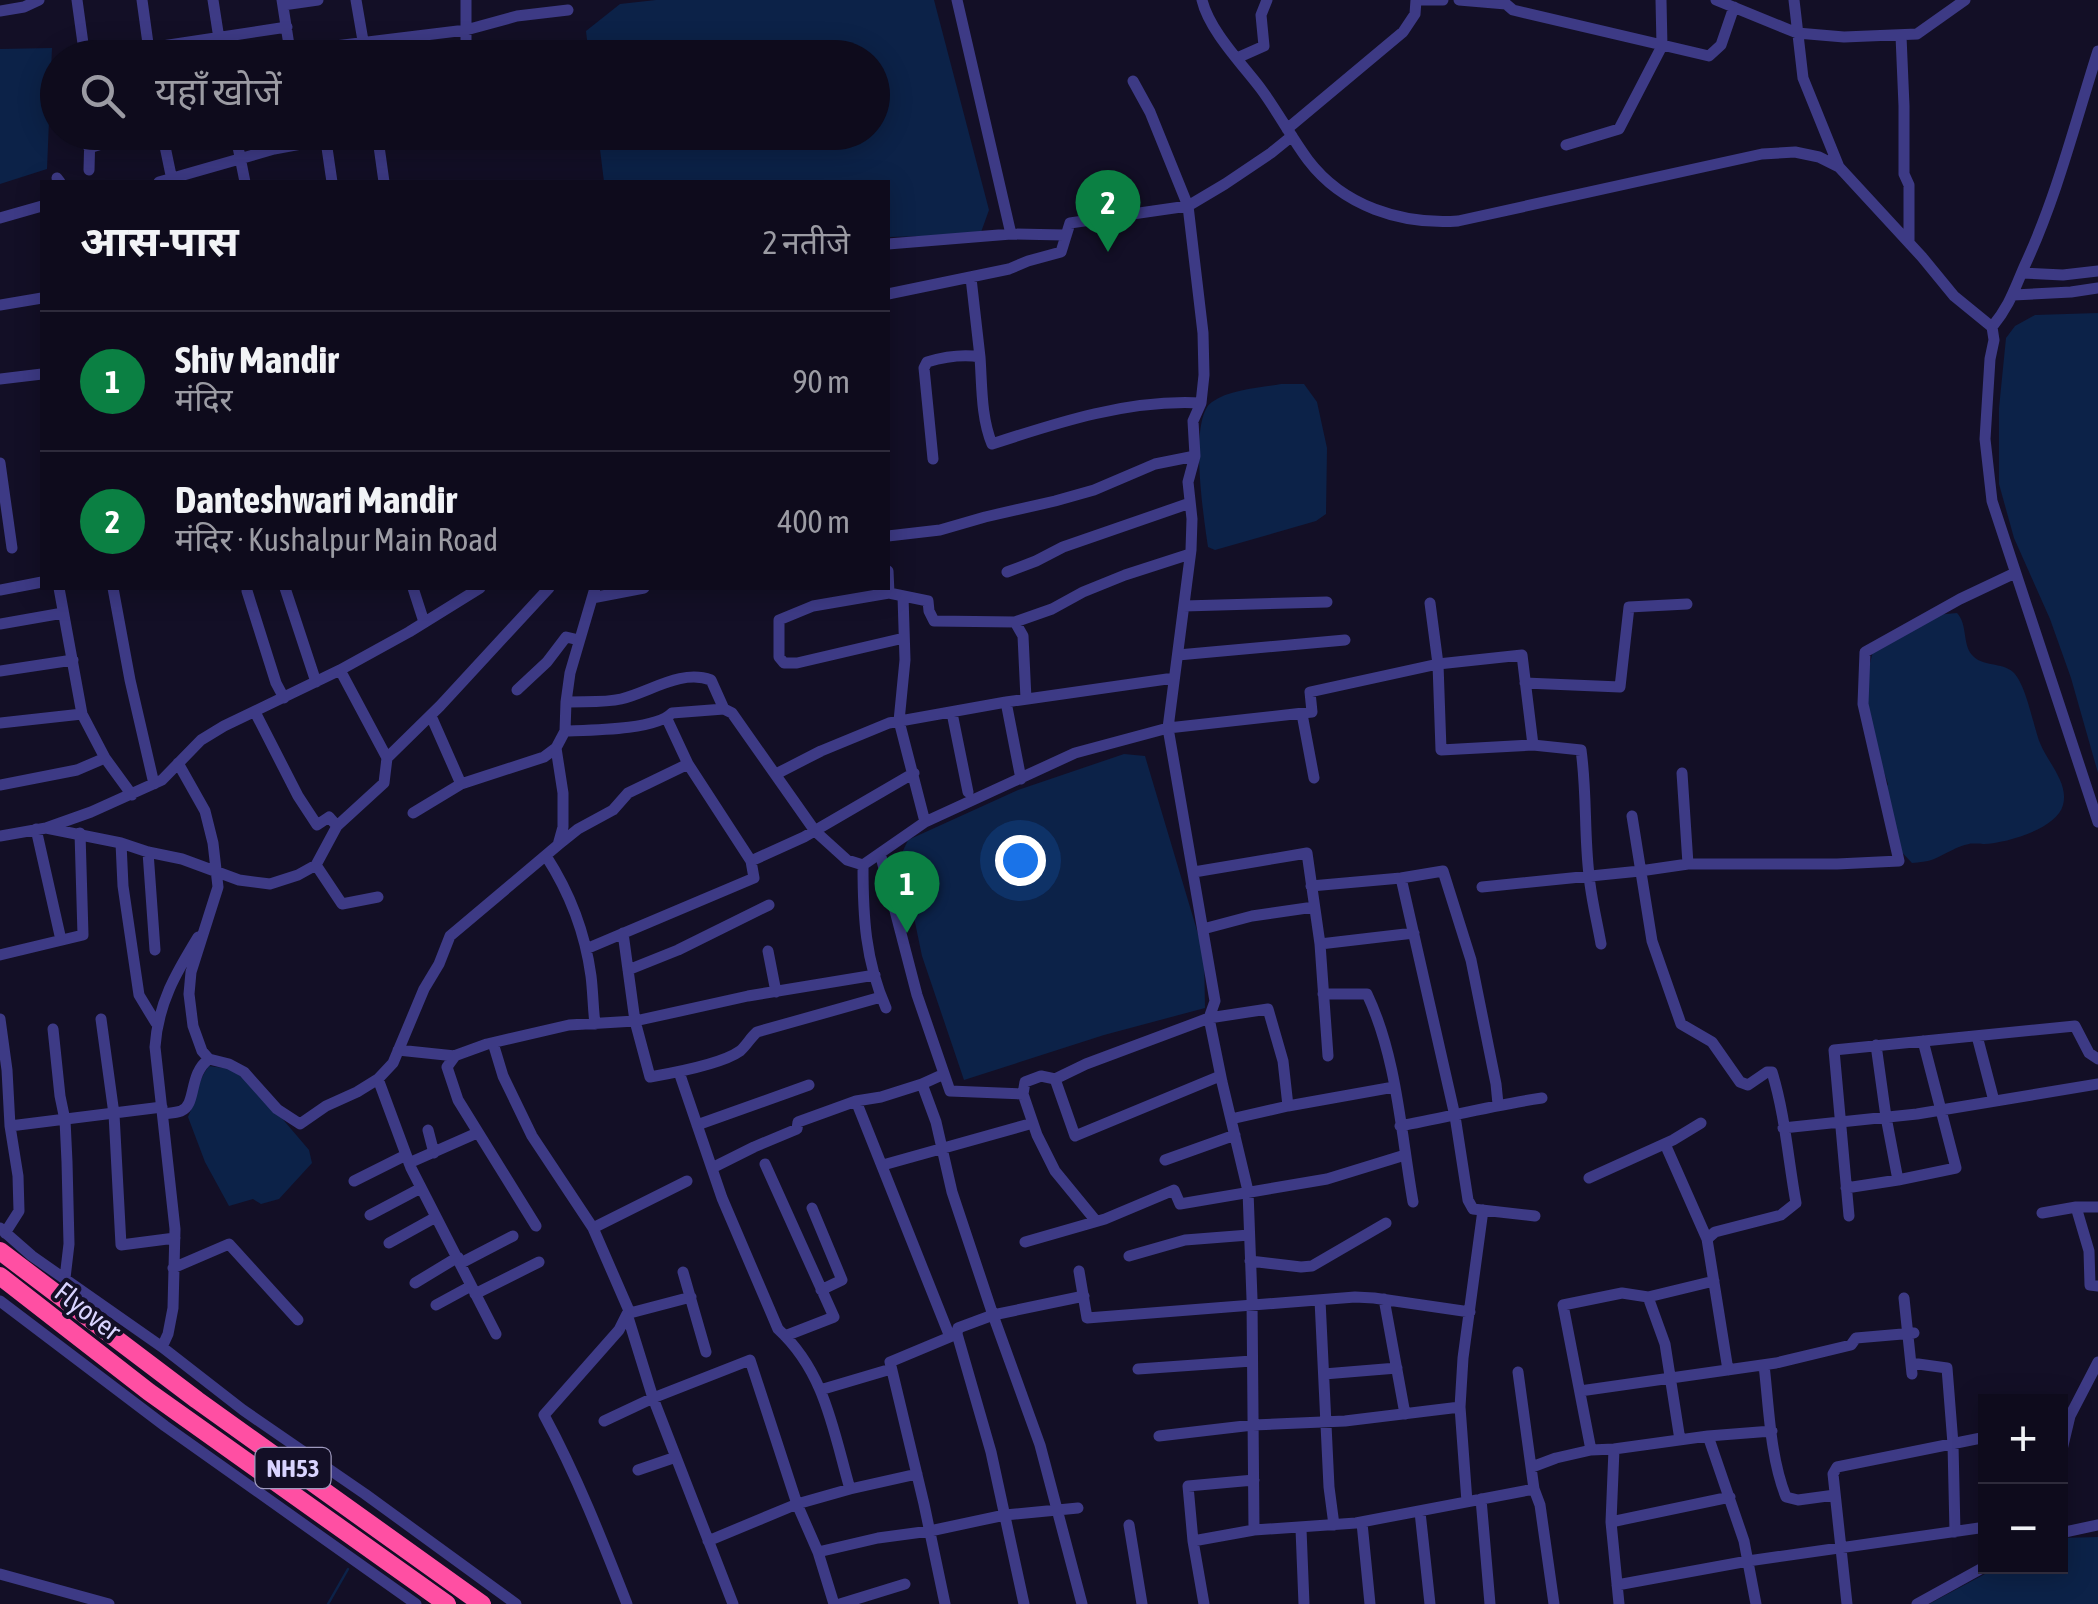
<!DOCTYPE html>
<html lang="hi">
<head>
<meta charset="utf-8">
<style>
	:root { --surface:#0e0b1c; --page:#1c1929; --text:#f1f3f6; --muted:#9b9ba3; --line:#2e2b3b; --accent:#0b8043 }
	body { margin:0; font-family:"Asap Condensed","Noto Sans Devanagari",sans-serif; background:var(--page); color:var(--text) }
	.controls { position:absolute; right:30px; bottom:30px; display:grid; overflow:hidden; border-radius:0px; box-shadow:0 5px 25px #0003 }
	.controls button { width:90px; height:90px; display:grid; place-items:center; padding:0; border:0; border-bottom:2px solid var(--line); background:var(--surface); color:var(--text); font:50px sans-serif }
	.you { position:absolute; left:1020px; top:860px; width:35px; height:35px; margin:-25px; border:8px solid #fff; border-radius:50%; background:#1a73e8; box-shadow:0 0 0 15px #1a73e833 }
	.badge { display:grid; place-items:center; width:65px; height:65px; border-radius:50%; background:var(--accent); color:#fff; font-size:32px; font-weight:700 }
	.pin { position:absolute; translate:-50% -82px; filter:drop-shadow(0 2px 5px #0008) }
	.pin::after { content:''; position:absolute; top:52px; width:35px; height:30px; background:inherit; clip-path:polygon(0 0,100% 0,50% 100%) }
	.list { margin:0; padding:0; list-style:none }
	h2 { display:flex; justify-content:space-between; align-items:center; height:130px; margin:0; padding:0 40px; font-size:42px }
	h2 small { font-size:32px; font-weight:400; color:var(--muted) }
	.list li { display:grid; grid-template-columns:65px 1fr auto; gap:30px; align-items:center; box-sizing:border-box; height:140px; padding:0 40px; border-top:2px solid var(--line) }
	.list b { display:block; font-size:38px; white-space:nowrap }
	.list p { margin:0; font-size:32px; white-space:nowrap; color:var(--muted) }
	.list em { font-size:32px; font-style:normal; color:var(--muted) }
	.icon { flex:none; width:55px; height:55px; fill:none; stroke:currentColor; stroke-width:2; stroke-linecap:round; stroke-linejoin:round }
	.map { position:relative; flex:none; width:2098px; height:1604px; overflow:hidden }
	.search { position:absolute; background:var(--surface); box-shadow:0 5px 25px #0003; left:40px; top:40px; width:850px; height:110px; display:flex; align-items:center; gap:25px; box-sizing:border-box; padding:0 35px; border-radius:55px; color:var(--muted); font-size:38px }
	.panel { position:absolute; background:var(--surface); box-shadow:0 5px 25px #0003; left:40px; top:180px; width:850px; height:410px; border-radius:0px }
	.map>svg:first-child { display:block }
	.water { fill:#0c2248 }
	.lines { fill:none; stroke-linecap:round; stroke-linejoin:round }
	.stream { stroke:#0c2248; stroke-width:2.5 }
	.minor { stroke:#3d3a85; stroke-width:11 }
	.highway { stroke:#ff4fa3; stroke-width:18 }
	.labels { text-anchor:middle; dominant-baseline:central; stroke-width:8; stroke-linejoin:round; paint-order:stroke }
	.shield { fill:#130f26; stroke:#9e99be; stroke-width:2.5 }
	.shield-label { font-size:25px; font-weight:bold; fill:#d9d4ff }
	.street-label { font-size:28px; fill:#d9d4ff; stroke:#130f26 }
</style>
</head>
<body>
<div class="map">
<svg width="2098" height="1604" viewBox="0 0 2098 1604">
	<rect width="100%" height="100%" fill="#130f26"/>
	<!-- water -->
	<path class="water" d="M 656,0 L 934,0 L 989,210 L 980,235 L 888,237 L 888,182 L 604,182 L 598,133 L 872,132 L 872,58 L 589,57 L 586,31 L 620,4 Z
		M 52,48 L 47,169 L 0,184 L 0,49 Z
		M 2098,313 L 2098,773 L 2071,678 L 2050,619 L 2014,538 L 1999,484 L 1999,408 L 2006,338 L 2015,326 L 2035,315 Z
		M 1281,384 L 1304,384 L 1317,402 L 1327,448 L 1326,514 L 1316,521 L 1215,550 L 1208,547 C 1204,519 1188,418 1212,402 C 1230,389 1260,388 1281,384 Z
		M 1957,613 C 1968,625 1962,643 1972,655 C 1982,667 2002,662 2013,672 C 2026,684 2033,725 2040,743 C 2048,763 2069,783 2063,805 C 2057,829 2006,843 1984,844 C 1983,844 1971,843 1969,844 C 1957,846 1946,854 1934,859 C 1927,862 1920,862 1912,863 L 1894,844 L 1885,790 L 1888,784 L 1868,725 L 1864,688 L 1873,651 L 1935,615 Z
		M 1124,754 L 1145,756 L 1204,954 L 1205,1008 L 1104,1035 L 964,1080 L 922,956 L 901,855 L 908,840 L 1018,790 Z
		M 209,1066 L 231,1069 L 257,1089 L 309,1150 L 312,1163 L 279,1199 L 261,1204 L 253,1199 L 229,1206 L 205,1162 L 188,1117 C 196,1100 197,1081 209,1066 Z
		M 2098,1537 L 2098,1604 L 1929,1604 L 1998,1567 L 2060,1566 L 2061,1538 Z"/>
	<g class="lines">
		<!-- stream -->
		<path class="stream" d="M 328,1604 L 348,1569"/>
		<!-- minor -->
		<path class="minor" d="M 77,0 L 85,58
			M 142,0 L 150,58
			M 213,0 L 222,58
			M 282,0 L 291,58
			M 356,0 L 366,58
			M 957,0 L 1011,234
			M 1202,0 C 1209,30 1242,64 1261,89 C 1278,112 1291,137 1308,160 C 1343,206 1401,225 1458,221 L 1762,154 L 1795,152 L 1819,157 L 1839,167 L 1922,257 L 1954,296 L 1992,327 L 1994,340 L 1990,359 L 1985,439 L 1992,501 L 2098,822
			M 1420,0 L 1443,0
			M 1459,0 L 1506,4 L 1513,10 L 1709,56 L 1721,45 L 1734,7
			M 1716,0 L 1797,33 L 1844,37 L 1917,34 L 1965,0
			M 1794,0 L 1803,78 L 1839,167
			M 283,5 L 318,0
			M 0,11 L 24,7 L 39,0
			M 1901,36 L 1904,106 L 1904,174 L 1909,185 L 1909,243
			M 149,48 L 287,27
			M 290,50 L 327,47 L 466,30 L 466,0
			M 466,58 L 466,30 L 517,16 L 568,10
			M 1237,58 L 1264,46 L 1261,15 L 1267,0
			M 1287,129 L 1403,32 L 1415,14 L 1416,0
			M 162,132 L 172,180
			M 235,132 L 245,182
			M 377,132 L 384,182
			M 326,141 L 332,182
			M 1566,145 L 1619,129 L 1662,46 L 1661,0
			M 89,148 L 111,141 L 155,132
			M 89,170 L 90,132
			M 57,178 L 60,182
			M 159,182 L 274,149 L 366,132
			M 0,218 L 42,206
			M 888,244 L 1011,234 L 1064,235
			M 2022,273 L 2063,275 L 2098,271
			M 888,294 L 1009,269 L 1028,261 L 1061,252 L 1070,223 L 1188,206 L 1225,184 L 1271,153 L 1292,136
			M 2013,295 L 2071,292 L 2098,288
			M 0,305 L 42,298
			M 1992,327 C 2010,305 2014,290 2025,265 C 2057,196 2075,123 2098,51
			M 980,357 C 982,385 981,418 992,444 C 1059,422 1130,399 1201,403
			M 0,379 L 42,374
			M 933,459 L 924,368 L 927,362 C 944,357 963,354 980,357 L 971,278
			M 0,463 L 12,548
			M 888,536 L 940,530 L 985,517 L 1055,501 L 1094,490 L 1155,464 L 1195,456
			M 888,571 L 889,593 L 928,601 L 929,611 L 934,621 L 1015,622 L 1052,609 L 1083,592 L 1125,575 L 1190,554
			M 1007,572 L 1036,561 L 1063,547 L 1190,503
			M 59,588 L 82,714 L 105,758 L 132,795
			M 113,588 L 130,680 L 154,784
			M 285,588 L 316,682
			M 413,588 L 424,622
			M 0,590 L 42,582
			M 247,591 L 276,683 L 284,698
			M 889,593 L 813,606 L 779,620 L 779,657 L 784,663 L 797,663 L 904,638
			M 903,596 L 905,660 L 899,721 L 925,822
			M 592,598 L 644,588
			M 1430,603 L 1438,664 L 1441,750 L 1533,745 L 1581,750 C 1587,792 1584,833 1589,875 C 1591,898 1597,921 1601,944
			M 1184,606 L 1327,602
			M 1015,622 L 1023,636 L 1026,699
			M 0,624 L 63,613
			M 1178,655 L 1345,640
			M 340,670 L 387,758
			M 0,671 L 73,660
			M 1525,683 L 1620,687 L 1629,607 L 1687,604
			M 517,690 L 547,662 L 566,637 L 579,640
			M 566,702 C 583,701 604,703 621,699 C 650,692 681,669 711,680 L 724,709
			M 1006,702 L 1021,779
			M 255,712 L 298,796 L 317,825 L 329,817 L 337,826
			M 952,713 L 968,792
			M 1302,714 L 1314,778
			M 431,716 L 461,784
			M 0,723 L 82,714
			M 565,731 C 590,730 656,730 672,713 L 724,709 L 732,713 L 815,831 L 847,860 L 863,865 L 925,822 L 1075,753 L 1168,728 L 1312,712 L 1310,692 L 1438,664 L 1522,655 L 1533,745
			M 178,763 L 205,811 L 213,843 L 218,887 L 191,972 L 189,994 L 193,1026 L 202,1051 L 209,1059 L 229,1064 L 244,1072 L 277,1109 L 300,1124 L 326,1106 L 357,1092 L 378,1079 L 393,1063 L 424,989 L 439,964 L 450,936 L 558,845 L 563,827 L 563,793 L 556,748 L 565,731 L 566,702 L 570,673 L 595,588
			M 1682,773 L 1688,864 L 1837,864 L 1899,861 L 1863,704 L 1865,652 L 1960,599 L 2015,573
			M 776,774 L 821,751 L 889,723 L 1006,702 L 1174,678
			M 0,785 L 77,770 L 105,758
			M 413,813 L 461,784 L 544,757 L 556,748
			M 1632,816 L 1652,941 L 1681,1024 L 1712,1042 L 1740,1082 L 1748,1085 L 1767,1072 L 1772,1072 C 1785,1114 1788,1159 1796,1203 L 1781,1215 L 1715,1232 L 1707,1239 L 1728,1370
			M 46,828 L 121,843 L 148,852 L 182,859 L 239,880 L 270,884 L 298,875 L 316,865 L 337,826 L 384,783 L 387,758 L 440,706 L 549,588
			M 36,829 L 61,940
			M 0,836 L 46,828 L 91,812 L 162,780 L 201,740 L 224,726 L 340,670 L 409,632 L 480,588
			M 121,843 L 123,886 L 139,995 L 156,1023
			M 558,845 L 578,829 L 613,810 L 628,793 L 688,764
			M 148,852 L 155,950
			M 880,853 L 917,995 L 950,1091 L 1023,1094 L 1025,1082 L 1041,1076 L 1055,1079 L 1086,1064 L 1209,1018 L 1215,1001 L 1168,728 L 1191,550 L 1192,519 L 1188,482 L 1195,456 L 1193,421 L 1201,403 L 1204,375 L 1203,333 L 1188,206 L 1150,112 L 1133,81
			M 546,856 C 570,893 585,932 591,976 C 593,992 593,1008 595,1024
			M 751,861 L 804,837 L 914,773
			M 316,865 L 342,904 L 378,897
			M 863,865 C 863,916 865,960 886,1008
			M 1194,872 L 1307,853 L 1320,944 L 1328,1056
			M 1401,878 L 1455,1116 L 1468,1200 L 1473,1209 L 1535,1216
			M 1311,886 L 1401,878 L 1443,871 L 1471,960 L 1496,1084 L 1498,1104
			M 1482,887 L 1640,871 L 1688,864
			M 1203,929 L 1252,916 L 1314,907
			M 623,933 L 635,1021 L 650,1077 C 673,1073 722,1064 740,1051 C 747,1045 750,1038 757,1032 L 881,997
			M 1320,944 L 1414,933
			M 586,949 L 754,878 L 751,861 L 688,764 L 667,719
			M 768,951 L 776,992
			M 0,955 L 83,935 L 80,833
			M 628,970 L 678,950 L 769,905
			M 1323,994 L 1367,994 C 1397,1057 1401,1134 1413,1202
			M 0,1019 L 7,1070 L 10,1126 L 18,1176 L 19,1211 L 5,1233
			M 101,1019 L 114,1114 L 121,1245 L 175,1238
			M 53,1029 L 60,1096 L 65,1120 L 67,1162 L 69,1244 L 65,1278
			M 1977,1036 L 1994,1101
			M 493,1043 L 503,1076 L 532,1136 L 593,1228 L 630,1313 L 627,1314 L 653,1398 L 733,1604
			M 1876,1045 L 1886,1117 L 1898,1180
			M 398,1050 L 455,1056 L 447,1067 L 458,1100 L 536,1226
			M 454,1056 L 487,1044 L 569,1025 L 635,1021 L 748,996 L 875,975
			M 679,1072 L 722,1198 L 778,1329 C 825,1372 833,1430 850,1489
			M 378,1079 L 411,1168 L 496,1334
			M 1055,1079 L 1075,1136 L 1220,1076
			M 922,1084 L 936,1122 L 952,1192 L 993,1315 L 1040,1445 L 1082,1604
			M 1023,1094 L 1037,1135 L 1055,1171 L 1096,1221
			M 856,1101 L 950,1337
			M 1288,1106 L 1283,1061 L 1268,1009 L 1209,1018 L 1222,1082 L 1248,1191 L 1252,1299 L 1254,1530 L 1356,1523 L 1534,1489
			M 163,1114 C 169,1113 175,1113 181,1111 C 197,1105 188,1074 209,1059
			M 1231,1119 L 1288,1106 L 1394,1087
			M 697,1125 L 809,1085
			M 10,1126 L 162,1107
			M 1400,1126 C 1448,1117 1494,1105 1542,1098
			M 1783,1128 L 1917,1114 L 2098,1084
			M 428,1130 L 434,1153
			M 1665,1144 L 1707,1239
			M 1165,1160 L 1235,1135
			M 409,1163 L 477,1133
			M 765,1164 L 834,1317 L 785,1336
			M 883,1165 L 1033,1123
			M 712,1168 L 754,1147 L 797,1129 L 798,1122 L 856,1101 L 881,1097 L 922,1084 L 944,1074
			M 1589,1178 L 1673,1140 L 1701,1123
			M 354,1181 L 406,1155
			M 1846,1188 L 1898,1180 L 1956,1168 L 1923,1041
			M 2076,1207 L 2089,1251 L 2090,1285 L 2098,1286
			M 812,1208 L 842,1280 L 821,1290
			M 2042,1213 L 2076,1207 L 2098,1207
			M 370,1215 L 421,1188
			M 1849,1216 L 1834,1050 L 2075,1026 L 2089,1053 L 2098,1059
			M 0,1228 L 32,1256 L 162,1347 L 243,1410 L 365,1494 L 516,1604
			M 593,1228 L 687,1181
			M 1025,1242 L 1105,1219 L 1174,1190 L 1180,1204 L 1327,1179 L 1405,1155
			M 389,1243 L 436,1217
			M 1129,1256 L 1185,1240 L 1249,1235
			M 1250,1261 L 1301,1267 L 1312,1266 L 1386,1223
			M 461,1263 L 513,1236
			M 173,1268 L 229,1244 L 298,1320
			M 1079,1271 L 1087,1318 L 1355,1297 L 1374,1298 L 1470,1312
			M 683,1272 L 706,1352
			M 415,1283 L 458,1257
			M 475,1294 L 539,1262
			M 1648,1297 L 1665,1344 L 1680,1440
			M 1904,1298 L 1912,1374
			M 1384,1299 L 1405,1414
			M 1320,1300 L 1329,1487 L 1334,1525
			M 0,1301 L 165,1426 L 416,1604
			M 436,1305 L 471,1286
			M 630,1313 L 691,1297
			M 957,1334 L 991,1452 L 1024,1604
			M 162,1347 L 168,1334 L 173,1308 L 175,1229 L 155,1047 C 158,1003 176,973 198,937
			M 1911,1363 L 1947,1368 L 1953,1444 L 1955,1532
			M 1764,1365 C 1769,1408 1770,1457 1786,1497 L 1798,1500 L 1835,1495
			M 1138,1369 L 1252,1361
			M 1518,1372 L 1534,1489 L 1540,1505 L 1554,1604
			M 1324,1374 L 1397,1368
			M 820,1390 L 891,1369
			M 1580,1391 L 1776,1363 L 1851,1345 L 1856,1338 L 1914,1333
			M 1460,1407 L 1463,1358 L 1483,1210
			M 604,1421 L 653,1398 L 750,1360 L 797,1504 L 818,1552 L 834,1604
			M 1159,1436 L 1253,1425 L 1345,1421 L 1460,1407 L 1467,1502
			M 1708,1436 L 1744,1541 L 1756,1604
			M 1614,1449 L 1611,1522 L 1619,1604
			M 1591,1450 L 1563,1305 L 1622,1293 L 1648,1297 L 1714,1281
			M 2060,1458 L 2070,1416 L 2098,1362
			M 1532,1467 L 1556,1458 L 1591,1450 L 1614,1449 L 1708,1436 L 1772,1431
			M 638,1470 L 676,1457
			M 1481,1499 L 1490,1604
			M 1420,1512 L 1430,1604
			M 1611,1522 L 1730,1497
			M 1362,1523 L 1370,1604
			M 1129,1525 L 1142,1604
			M 1301,1529 L 1304,1604
			M 2060,1533 L 2098,1525
			M 708,1541 L 797,1504 L 850,1489 L 917,1474
			M 1193,1541 L 1254,1530
			M 818,1552 L 878,1538 L 930,1531 L 1005,1515 L 1078,1508
			M 0,1574 L 109,1604
			M 1617,1585 L 1748,1561 L 1986,1527
			M 627,1604 C 602,1540 577,1476 544,1415 L 619,1330 L 627,1314
			M 840,1604 L 905,1584
			M 945,1604 L 924,1504 L 890,1362 L 957,1334 L 958,1328 L 993,1315 L 1084,1296
			M 1204,1604 L 1193,1541 L 1188,1486 L 1254,1480
			M 1847,1604 L 1833,1474 L 1837,1467 L 1986,1437
			M 1917,1604 L 1986,1566"/>
		<!-- highway -->
		<path class="highway" d="M 0,1251 L 197,1400 L 482,1604
			M 0,1276 L 149,1392 L 447,1604"/>
	</g>
	<g class="labels">
		<!-- shield labels -->
		<rect class="shield" x="255.5" y="1448" width="75" height="40" rx="8"/>
		<g class="shield-label">
			<text x="293" y="1468">NH53</text>
		</g>
		<!-- street labels -->
		<g class="street-label">
			<text transform="translate(88 1311) rotate(38)">Flyover</text>
		</g>
	</g>
</svg>
<div class="controls">
<button>+</button>
<button>−</button>
</div>
<div class="you"></div>
<div class="pin badge" style="left:907px;top:933px">1</div>
<div class="pin badge" style="left:1108px;top:252px">2</div>
<div class="search"><svg class="icon" aria-label="search" viewBox="0 0 24 24"><circle cx="10" cy="10" r="6"/><path d="M15 15l6 6"/></svg>यहाँ खोजें</div>
<section class="panel">
<h2>आस-पास<small>2 नतीजे</small></h2>
<ul class="list">
<li><span class="badge">1</span><div><b>Shiv Mandir</b><p>मंदिर</p></div><em>90 m</em></li>
<li><span class="badge">2</span><div><b>Danteshwari Mandir</b><p>मंदिर · Kushalpur Main Road</p></div><em>400 m</em></li>
</ul>
</section>
</div>
</body>
</html>
